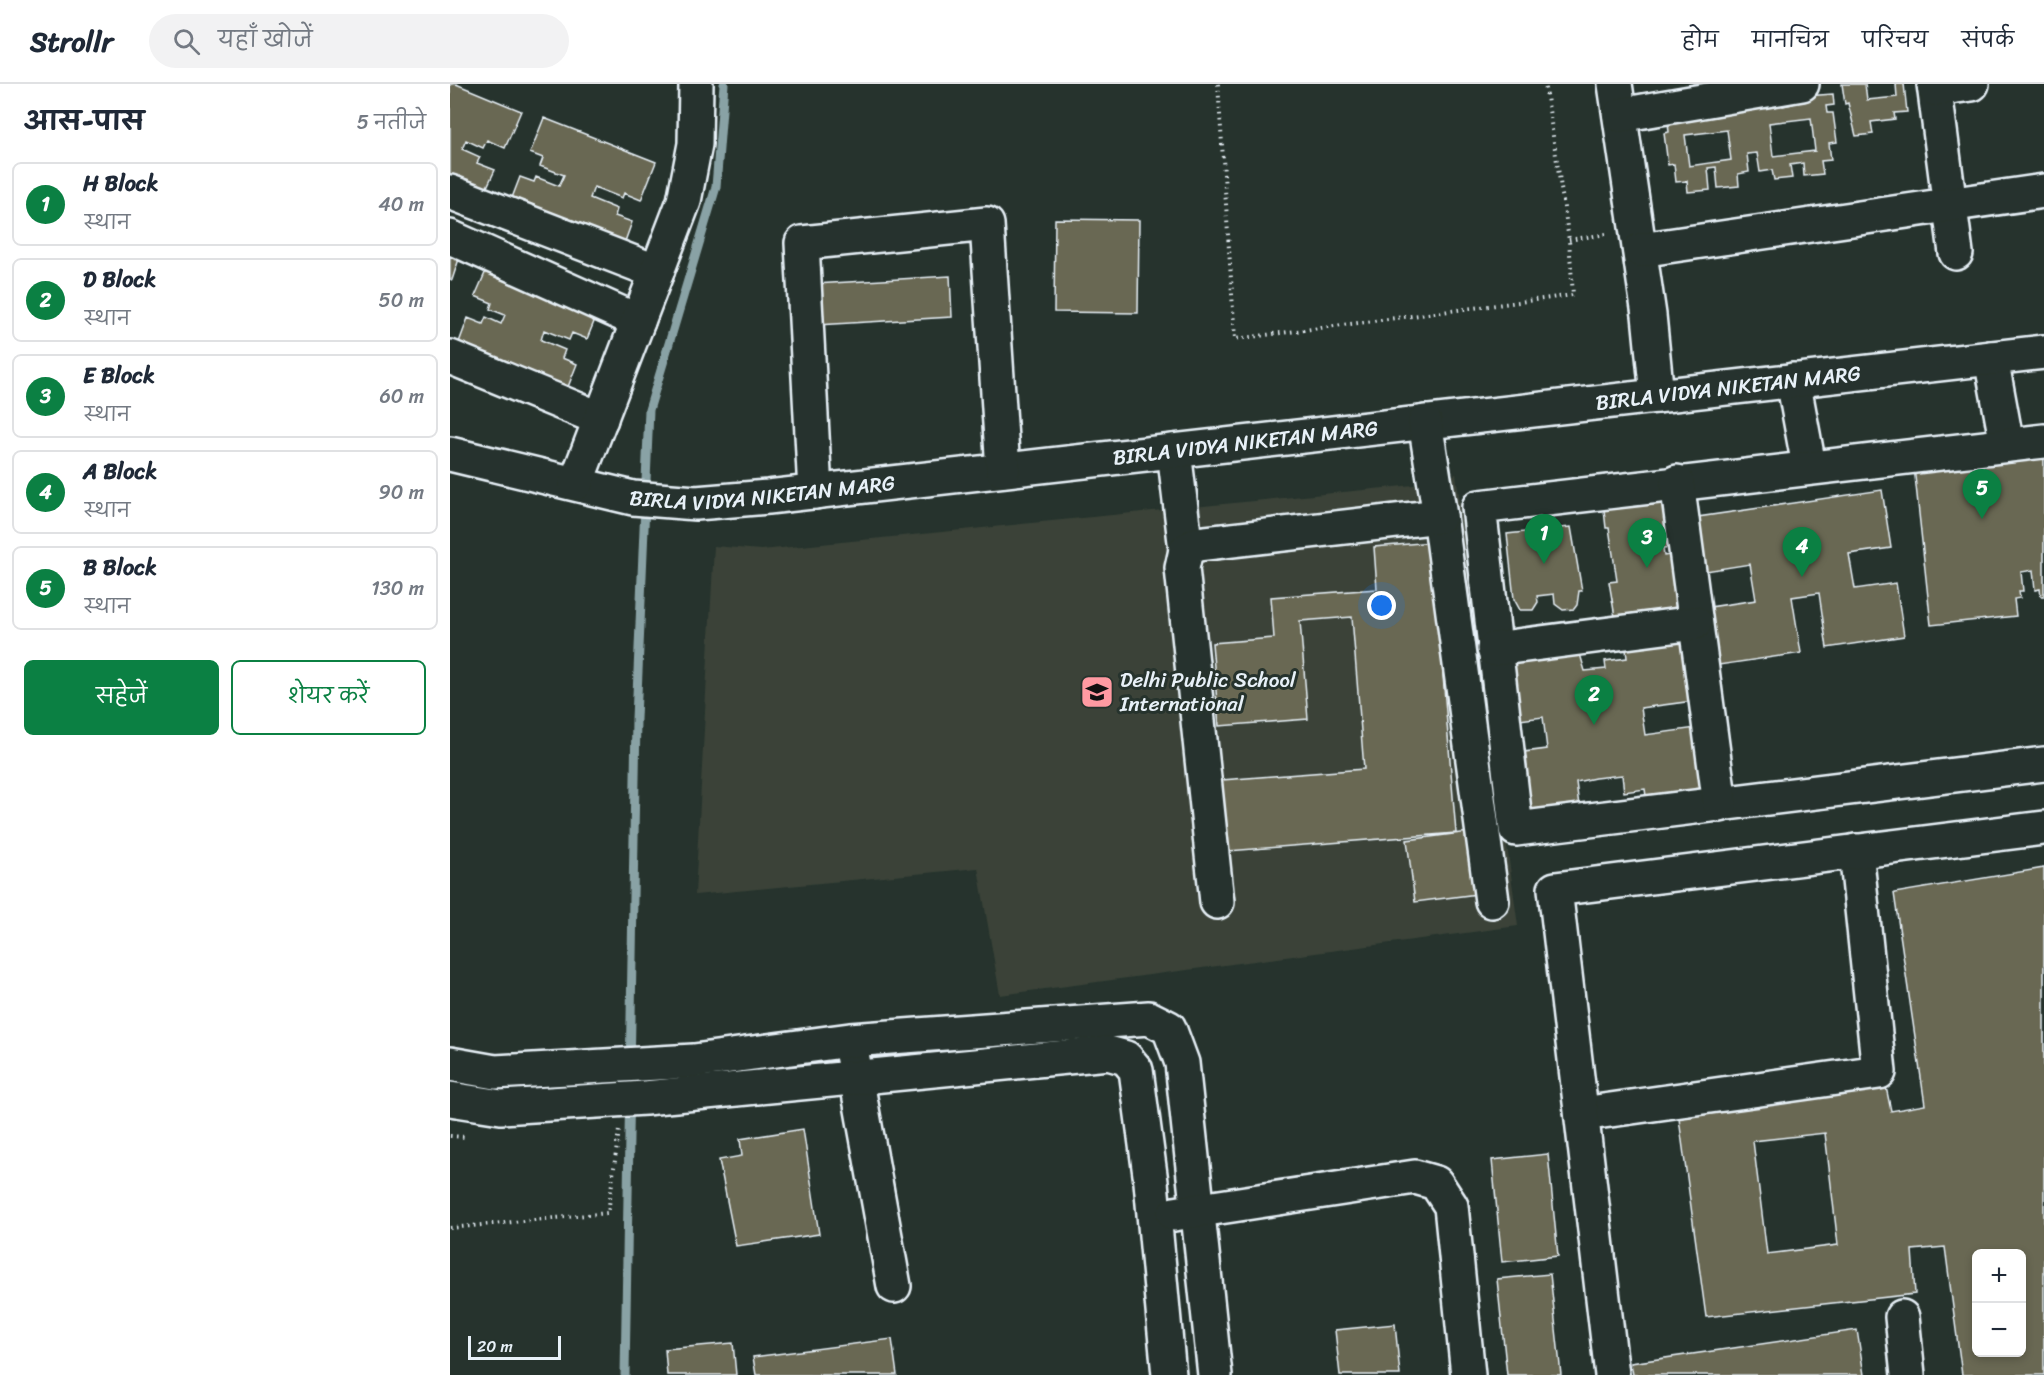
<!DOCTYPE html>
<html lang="hi">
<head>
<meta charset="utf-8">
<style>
	:root { --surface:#fff; --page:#f2f2f3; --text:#1f2937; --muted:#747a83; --line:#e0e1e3; --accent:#0b8043 }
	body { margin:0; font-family:Sriracha,"Playpen Sans Deva",sans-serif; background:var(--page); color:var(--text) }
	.controls { position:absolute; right:18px; bottom:18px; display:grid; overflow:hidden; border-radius:9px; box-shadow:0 3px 9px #0003 }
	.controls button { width:54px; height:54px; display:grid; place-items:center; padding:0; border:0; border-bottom:2px solid var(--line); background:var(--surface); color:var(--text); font:30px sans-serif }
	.scale { position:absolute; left:18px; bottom:15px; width:93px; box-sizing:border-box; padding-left:6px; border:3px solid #e8f1f8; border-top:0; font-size:16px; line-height:21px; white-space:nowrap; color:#e8f1f8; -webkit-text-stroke:4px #26332d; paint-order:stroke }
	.you { position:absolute; left:932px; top:522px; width:21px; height:21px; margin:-15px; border:4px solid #fff; border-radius:50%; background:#1a73e8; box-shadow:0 0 0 9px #1a73e833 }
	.badge { display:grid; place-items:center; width:39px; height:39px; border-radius:50%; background:var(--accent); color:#fff; font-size:20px; font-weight:700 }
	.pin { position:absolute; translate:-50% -50px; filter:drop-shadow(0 2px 3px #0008) }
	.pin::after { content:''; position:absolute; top:32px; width:21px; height:18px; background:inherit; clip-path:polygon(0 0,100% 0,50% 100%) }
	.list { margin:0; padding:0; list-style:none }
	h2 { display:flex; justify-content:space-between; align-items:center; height:78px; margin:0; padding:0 24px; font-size:26px }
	h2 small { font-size:20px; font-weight:400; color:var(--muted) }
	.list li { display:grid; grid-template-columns:39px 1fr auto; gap:18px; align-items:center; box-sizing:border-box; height:84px; margin:0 12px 12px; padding:0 12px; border:2px solid var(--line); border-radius:9px }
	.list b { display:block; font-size:22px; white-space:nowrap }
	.list p { margin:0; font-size:20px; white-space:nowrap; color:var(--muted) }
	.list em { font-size:20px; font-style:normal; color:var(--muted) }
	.actions { display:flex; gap:12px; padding:18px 24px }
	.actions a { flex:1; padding:14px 0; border:2px solid var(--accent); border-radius:9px; text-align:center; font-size:21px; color:var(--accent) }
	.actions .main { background:var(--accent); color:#fff }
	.icon { flex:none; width:33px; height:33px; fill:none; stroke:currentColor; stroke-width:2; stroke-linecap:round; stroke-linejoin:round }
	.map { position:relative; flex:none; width:1594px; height:1291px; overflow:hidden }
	header { display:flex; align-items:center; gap:36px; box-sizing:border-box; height:84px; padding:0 30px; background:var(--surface); border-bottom:2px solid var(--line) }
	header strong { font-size:28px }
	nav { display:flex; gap:33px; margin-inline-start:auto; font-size:21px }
	.search { width:420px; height:54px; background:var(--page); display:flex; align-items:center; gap:15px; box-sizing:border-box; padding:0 21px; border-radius:33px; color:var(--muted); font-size:22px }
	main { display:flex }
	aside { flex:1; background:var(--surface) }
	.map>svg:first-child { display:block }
	.built { fill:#3a4338 }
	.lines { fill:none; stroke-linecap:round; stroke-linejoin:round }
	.stream { stroke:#89a2a5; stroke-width:9 }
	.building { fill:#696752; stroke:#e8f1f8; stroke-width:1.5; fill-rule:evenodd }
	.minor-casing { stroke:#e8f1f8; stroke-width:38 }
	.path { stroke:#e8f1f8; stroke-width:4; stroke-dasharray:1.5 4.5; stroke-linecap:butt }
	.minor { stroke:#26332d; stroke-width:33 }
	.labels { text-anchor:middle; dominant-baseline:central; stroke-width:6; stroke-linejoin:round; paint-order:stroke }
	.street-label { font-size:21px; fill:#e8f1f8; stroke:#26332d }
	.poi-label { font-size:21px; fill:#e8f1f8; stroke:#26332d; text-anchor:start }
</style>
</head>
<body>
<header>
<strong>Strollr</strong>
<div class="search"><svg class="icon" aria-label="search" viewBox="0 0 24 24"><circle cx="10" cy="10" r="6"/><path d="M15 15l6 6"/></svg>यहाँ खोजें</div>
<nav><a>होम</a><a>मानचित्र</a><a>परिचय</a><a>संपर्क</a></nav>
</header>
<main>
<aside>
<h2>आस-पास<small>5 नतीजे</small></h2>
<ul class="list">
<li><span class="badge">1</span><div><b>H Block</b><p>स्थान</p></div><em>40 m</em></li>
<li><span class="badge">2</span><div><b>D Block</b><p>स्थान</p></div><em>50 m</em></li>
<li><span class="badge">3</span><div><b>E Block</b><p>स्थान</p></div><em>60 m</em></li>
<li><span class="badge">4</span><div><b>A Block</b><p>स्थान</p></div><em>90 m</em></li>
<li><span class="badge">5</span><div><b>B Block</b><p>स्थान</p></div><em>130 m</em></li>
</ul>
<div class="actions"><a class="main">सहेजें</a><a>शेयर करें</a></div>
</aside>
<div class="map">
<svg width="1594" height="1291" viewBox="0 0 1594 1291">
	<rect width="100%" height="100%" fill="#26332d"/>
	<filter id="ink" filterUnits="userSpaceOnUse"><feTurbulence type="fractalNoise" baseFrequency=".0167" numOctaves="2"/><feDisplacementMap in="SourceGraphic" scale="12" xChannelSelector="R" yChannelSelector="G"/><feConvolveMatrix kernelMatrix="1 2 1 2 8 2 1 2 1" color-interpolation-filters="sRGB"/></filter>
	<g filter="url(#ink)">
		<!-- built -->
		<path class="built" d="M 1006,390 L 1068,842 L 550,911 L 528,784 L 245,811 L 264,462 L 311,466 L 984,399 Z"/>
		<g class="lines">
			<!-- stream -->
			<path class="stream" d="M 175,1291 L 186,635 L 199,326 L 266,103 L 274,0"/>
		</g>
		<!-- building -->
		<path class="building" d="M 0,0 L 6,0 L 71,27 L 55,64 L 37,56 L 33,64 L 16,56 L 12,65 L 30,73 L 27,79 L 45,86 L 35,107 L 0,95 Z
			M 1392,0 L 1415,0 L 1417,16 L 1447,13 L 1446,0 L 1454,0 L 1457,28 L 1444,29 L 1445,35 L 1421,38 L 1423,50 L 1406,52 L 1398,19 L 1395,20 Z
			M 1383,10 L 1384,21 L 1376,22 L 1377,29 L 1383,29 L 1387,58 L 1379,59 L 1381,76 L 1371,77 L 1373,90 L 1354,92 L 1353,79 L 1340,81 L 1342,94 L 1324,96 L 1322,86 L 1310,88 L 1307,69 L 1297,70 L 1299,88 L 1288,90 L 1289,102 L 1268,104 L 1266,83 L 1258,84 L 1260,106 L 1238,108 L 1237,97 L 1226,98 L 1224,80 L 1218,81 L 1214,49 L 1219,48 L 1217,29 L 1332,15 L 1333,22 L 1343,20 L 1342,13 ZM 1361,34 L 1365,67 L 1323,72 L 1319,39 ZM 1277,46 L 1281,76 L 1239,82 L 1235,51 Z
			M 94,34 L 206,78 L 191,116 L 174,109 L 172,114 L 144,103 L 140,114 L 167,125 L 165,132 L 182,138 L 173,163 L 60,119 L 70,93 L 84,98 L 86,93 L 109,102 L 114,91 L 90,82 L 93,74 L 80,69 Z
			M 605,135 L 689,136 L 688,229 L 604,228 Z
			M 0,164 L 11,169 L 2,196 L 0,195 Z
			M 39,180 L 148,228 L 137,255 L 122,249 L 119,256 L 94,246 L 91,256 L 115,266 L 112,274 L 127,280 L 116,308 L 8,261 L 18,234 L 33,240 L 36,233 L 51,240 L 55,231 L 40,225 L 42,219 L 25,212 Z
			M 500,192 L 502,233 L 367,241 L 365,200 Z
			M 1594,369 L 1594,512 L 1591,512 L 1590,505 L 1585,506 L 1583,486 L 1571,488 L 1573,507 L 1569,507 L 1570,514 L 1564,515 L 1566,532 L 1481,541 L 1464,383 Z
			M 1432,406 L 1441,464 L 1399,470 L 1405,505 L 1446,499 L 1454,552 L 1377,564 L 1369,509 L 1342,513 L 1351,569 L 1269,581 L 1260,523 L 1306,516 L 1300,480 L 1256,487 L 1248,433 Z
			M 1217,416 L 1223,463 L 1213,464 L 1214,472 L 1226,470 L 1234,522 L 1165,533 L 1159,498 L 1167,497 L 1159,444 L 1156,444 L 1154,426 Z
			M 1121,443 L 1132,507 L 1129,507 L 1127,521 L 1124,525 L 1113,526 L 1105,520 L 1104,510 L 1087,512 L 1088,518 L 1083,526 L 1070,526 L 1064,515 L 1057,450 L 1075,448 L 1076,453 L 1100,451 L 1099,445 Z
			M 982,458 L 1006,749 L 778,767 L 772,696 L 914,685 L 902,533 L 850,537 L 858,635 L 769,642 L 762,559 L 824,554 L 821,513 L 927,505 L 924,463 Z
			M 1235,557 L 1243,617 L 1191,624 L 1195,651 L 1246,644 L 1255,708 L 1196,712 L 1195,705 L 1174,708 L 1172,691 L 1145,694 L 1126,698 L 1129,722 L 1074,732 L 1066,669 L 1097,665 L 1093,633 L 1062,637 L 1054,580 L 1130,570 L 1135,587 L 1156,585 L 1155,577 L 1177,574 L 1176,565 Z
			M 1019,748 L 1027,810 L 965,818 L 957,756 Z
			M 1594,784 L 1594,1291 L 1512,1291 L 1495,1163 L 1462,1166 L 1465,1210 L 1256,1233 L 1227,1020 L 1435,998 L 1441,1027 L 1475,1021 L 1444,809 ZM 1375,1049 L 1388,1161 L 1317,1170 L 1303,1057 ZM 1526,1170 L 1572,1170 L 1572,1268 L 1526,1268 Z
			M 353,1045 L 369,1150 L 286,1162 L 269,1076 L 292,1072 L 290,1055 Z
			M 1098,1070 L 1108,1172 L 1052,1178 L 1042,1076 Z
			M 1100,1190 L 1111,1291 L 1057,1291 L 1047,1195 Z
			M 945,1240 L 950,1291 L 890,1291 L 885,1246 Z
			M 1407,1246 L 1414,1291 L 1183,1291 L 1181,1279 Z
			M 442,1255 L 447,1291 L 306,1291 L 303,1273 Z
			M 283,1259 L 286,1291 L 217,1291 L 215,1265 Z"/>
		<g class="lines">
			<!-- minor casing -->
			<g class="minor-casing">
				<g id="minor">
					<path d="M 1165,0 L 1199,231 L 1207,312"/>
					<path d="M 1484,0 L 1506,169"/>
					<path d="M 1485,5 L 1522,0"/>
					<path d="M 1170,31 L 1352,0"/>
					<path d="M 0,108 L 207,188"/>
					<path d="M 0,153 L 188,237"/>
					<path d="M 1190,166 L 1594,107"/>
					<path d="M 0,273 L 151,335"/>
					<path d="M 1541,274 L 1557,361"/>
					<path d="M 1343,296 L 1359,382"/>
					<path d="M 1594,357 L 1029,423 L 1066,745 L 1594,680"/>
					<path d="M 724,367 L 736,466"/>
					<path id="s1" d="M 0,370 L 183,414 L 246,419 L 318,413 L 1594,268"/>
					<path d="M 1227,398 L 1270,721"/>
					<path d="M 126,399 L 234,117 L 245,60 L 246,0"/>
					<path d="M 365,408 L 352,159 L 537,140 L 553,386"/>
					<path d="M 990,432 L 1042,817"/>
					<path d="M 1044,565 L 1245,539"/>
					<path d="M 767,818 L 732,484 L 736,466 L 747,460 L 990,432 L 975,338"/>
					<path d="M 402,970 L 444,1202"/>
					<path d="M 0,980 L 45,988 L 244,977 L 400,956 L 699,934 L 719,944 L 732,979 L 765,1291"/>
					<path d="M 0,1015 L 51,1023 L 195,1014 L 658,969 L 676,974 L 686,986 L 701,1098 L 719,1291"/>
					<path d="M 1132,1030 L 1429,988 L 1406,767"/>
					<path d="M 724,1130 L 965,1093 L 986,1099 L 1001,1122 L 1018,1291"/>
					<path d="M 1452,1233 L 1458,1291"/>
					<path d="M 1162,1291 L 1105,805 L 1594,744"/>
				</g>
			</g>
			<!-- path -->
			<path class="path" d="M 768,0 L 785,255 L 1123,211 L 1119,156 L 1095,0
				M 1119,156 L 1156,150
				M 0,1052 L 16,1053
				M 0,1144 L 158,1129 L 169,1046"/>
			<!-- minor -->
			<use href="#minor" class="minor"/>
		</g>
	</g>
	<!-- icons -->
	<defs>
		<g id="school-square" transform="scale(1.725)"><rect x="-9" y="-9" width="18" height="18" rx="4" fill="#ff9aa2" stroke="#26332d"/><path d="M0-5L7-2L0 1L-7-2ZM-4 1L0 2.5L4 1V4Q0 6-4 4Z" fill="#111"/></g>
	</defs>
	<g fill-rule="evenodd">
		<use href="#school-square" x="647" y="608"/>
	</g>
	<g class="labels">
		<!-- street labels -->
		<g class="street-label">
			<text stroke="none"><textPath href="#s1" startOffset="1290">BIRLA VIDYA NIKETAN MARG</textPath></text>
			<text stroke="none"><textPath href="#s1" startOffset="804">BIRLA VIDYA NIKETAN MARG</textPath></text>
			<text stroke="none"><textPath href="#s1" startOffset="318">BIRLA VIDYA NIKETAN MARG</textPath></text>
		</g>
		<!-- poi labels -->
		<g class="poi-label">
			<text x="670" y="596">Delhi Public School<tspan x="670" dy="24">International</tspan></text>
		</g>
	</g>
</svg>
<div class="controls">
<button>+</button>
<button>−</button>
</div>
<div class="scale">20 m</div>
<div class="you"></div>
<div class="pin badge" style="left:1094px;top:480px">1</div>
<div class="pin badge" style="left:1144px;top:641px">2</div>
<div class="pin badge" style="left:1197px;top:484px">3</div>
<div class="pin badge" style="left:1352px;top:493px">4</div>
<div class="pin badge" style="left:1532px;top:435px">5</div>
</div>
</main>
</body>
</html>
